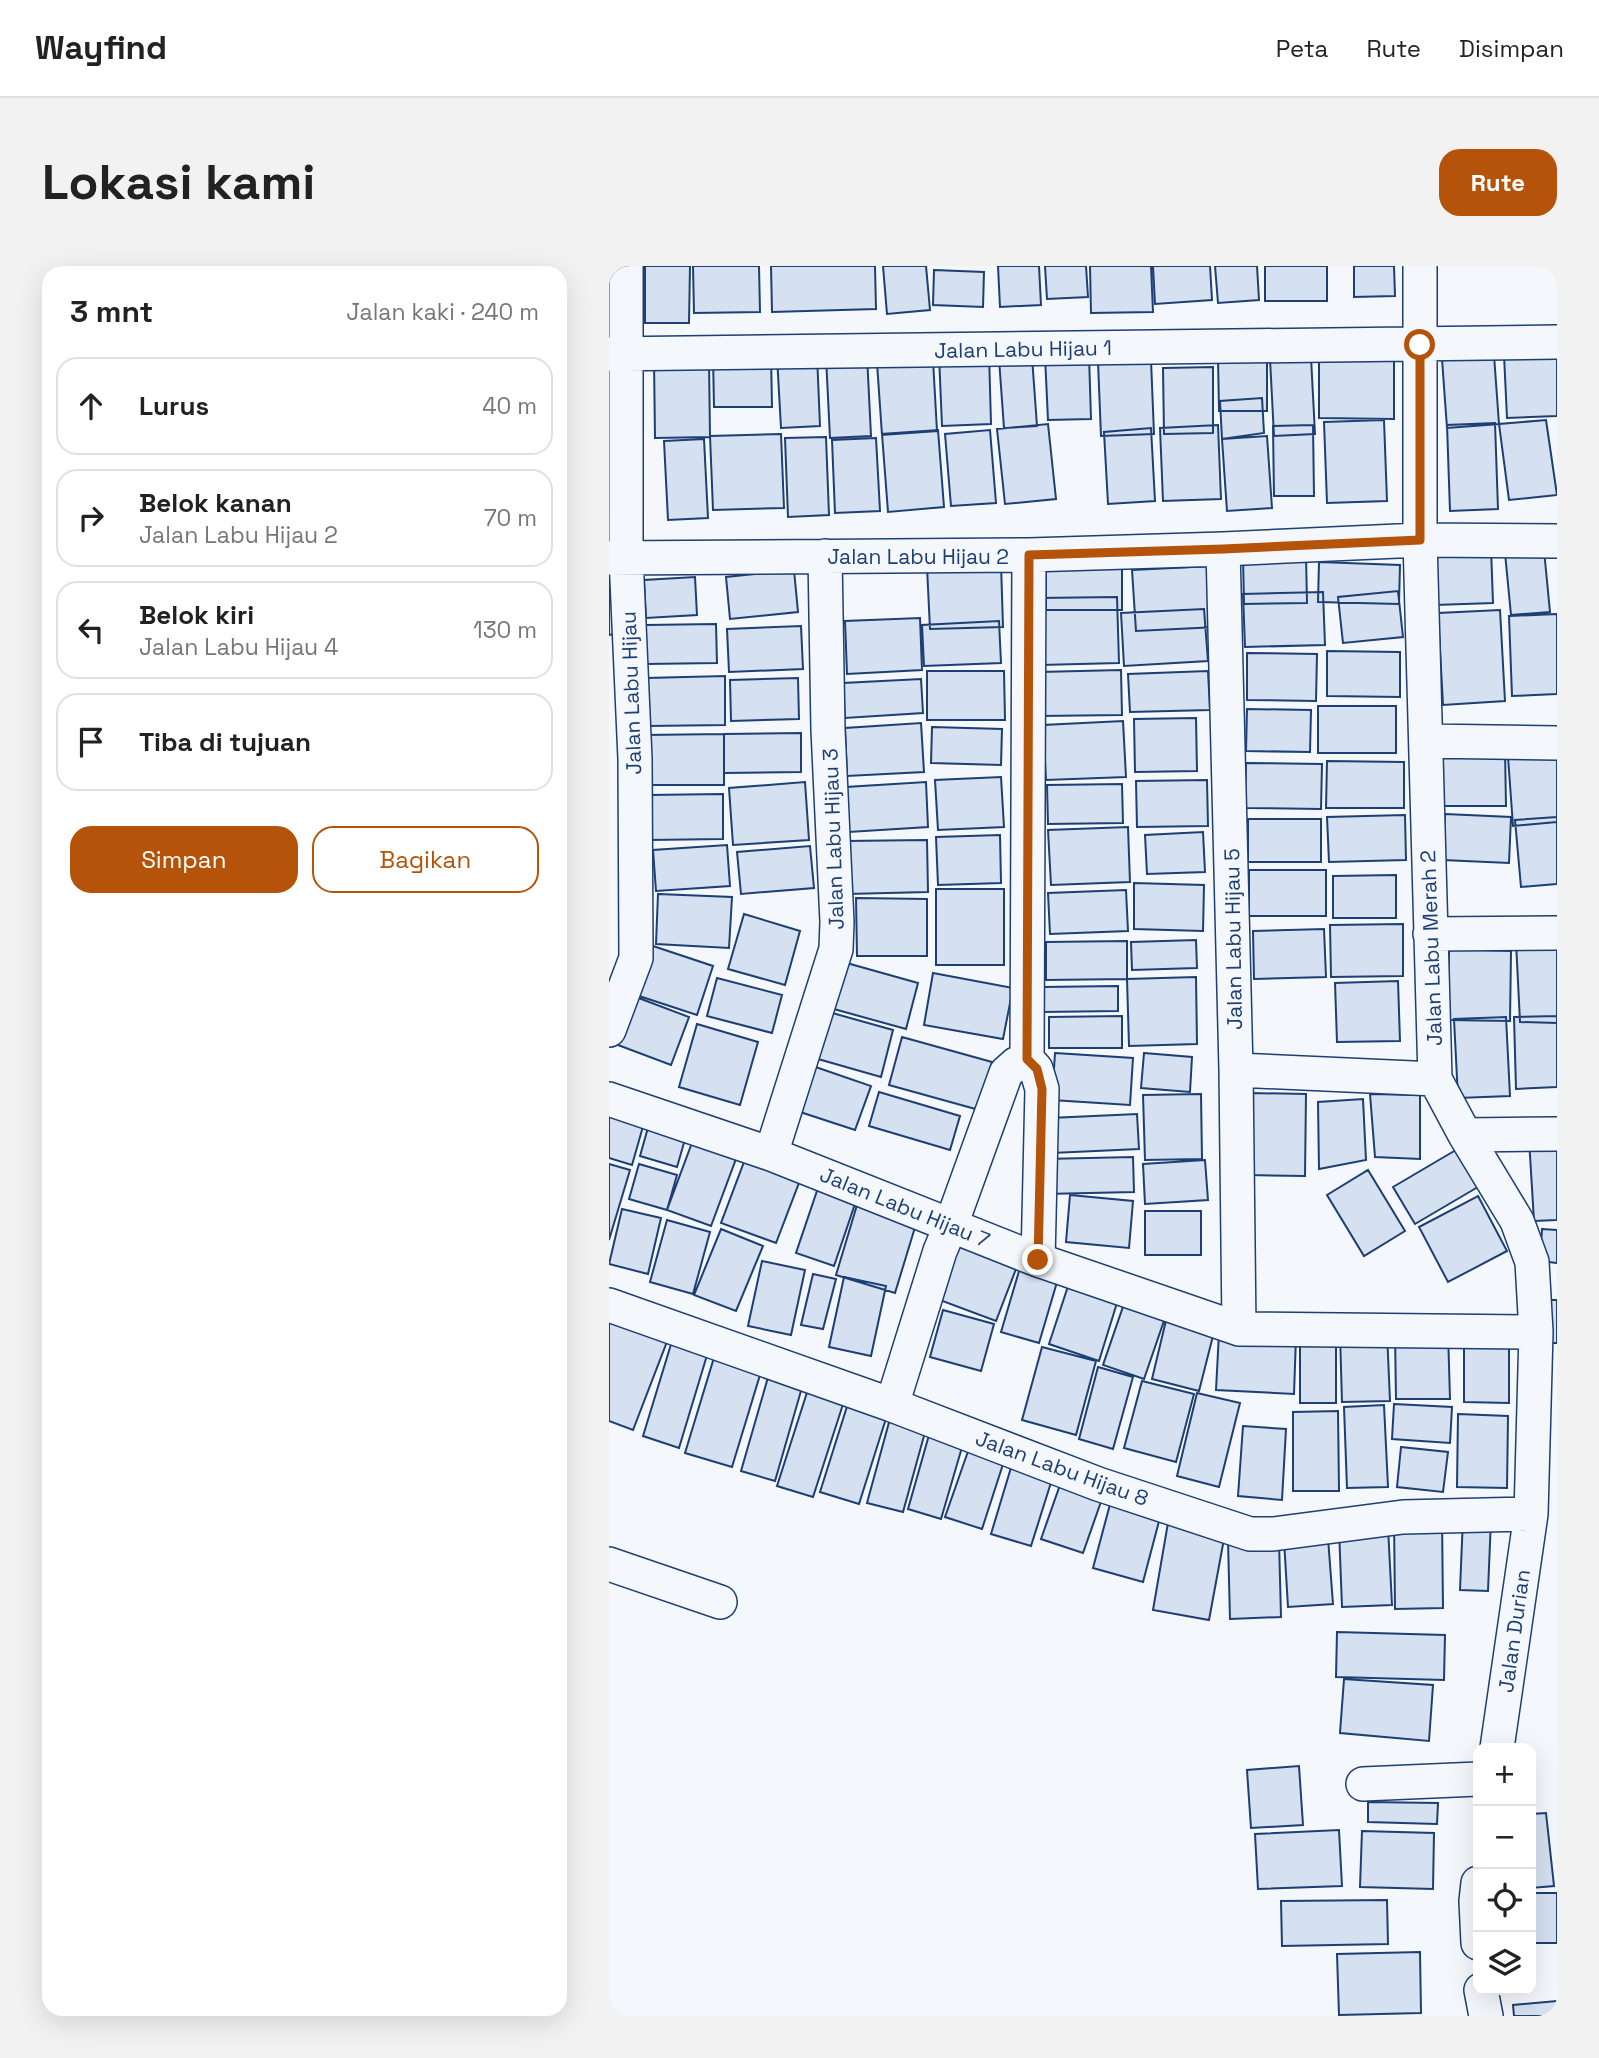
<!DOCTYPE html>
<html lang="id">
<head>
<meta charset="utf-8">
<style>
	:root { --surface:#fff; --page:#f2f2f2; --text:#222; --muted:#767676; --line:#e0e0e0; --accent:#b45309 }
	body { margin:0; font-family:"Space Grotesk",sans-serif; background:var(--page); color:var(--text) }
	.controls { position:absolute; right:21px; bottom:21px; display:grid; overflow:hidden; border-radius:14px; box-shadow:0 7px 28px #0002 }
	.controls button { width:63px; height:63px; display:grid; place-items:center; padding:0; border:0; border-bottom:2px solid var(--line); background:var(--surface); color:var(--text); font:35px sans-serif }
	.stop { position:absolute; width:21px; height:21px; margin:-16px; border:5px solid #b45309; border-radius:50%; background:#fff }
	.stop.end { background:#b45309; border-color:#fff; box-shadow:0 2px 7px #0008 }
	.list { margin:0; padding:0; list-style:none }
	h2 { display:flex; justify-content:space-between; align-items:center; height:91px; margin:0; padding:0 28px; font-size:30px }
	h2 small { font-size:23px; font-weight:400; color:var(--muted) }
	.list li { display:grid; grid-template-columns:46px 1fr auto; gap:21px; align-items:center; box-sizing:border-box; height:98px; margin:0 14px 14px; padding:0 14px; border:2px solid var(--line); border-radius:21px }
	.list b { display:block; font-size:26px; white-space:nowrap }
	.list p { margin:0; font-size:23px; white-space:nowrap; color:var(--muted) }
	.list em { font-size:23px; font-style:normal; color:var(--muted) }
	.actions { display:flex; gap:14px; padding:21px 28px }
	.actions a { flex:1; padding:16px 0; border:2px solid var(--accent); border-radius:21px; text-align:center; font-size:24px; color:var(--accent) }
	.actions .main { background:var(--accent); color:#fff }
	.icon { flex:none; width:38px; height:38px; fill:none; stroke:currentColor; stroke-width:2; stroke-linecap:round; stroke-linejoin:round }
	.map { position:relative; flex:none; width:948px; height:1750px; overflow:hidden; border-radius:21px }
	header { display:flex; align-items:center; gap:42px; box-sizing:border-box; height:98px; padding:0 35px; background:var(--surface); border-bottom:2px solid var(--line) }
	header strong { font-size:33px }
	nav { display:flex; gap:38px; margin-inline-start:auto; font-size:24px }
	.intro { display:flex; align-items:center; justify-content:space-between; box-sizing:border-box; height:168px; padding:0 42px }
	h1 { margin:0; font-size:49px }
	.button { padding:18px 32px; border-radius:21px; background:var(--accent); color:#fff; font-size:24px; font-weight:700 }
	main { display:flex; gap:42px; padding:0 42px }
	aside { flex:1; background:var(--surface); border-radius:21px; box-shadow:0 7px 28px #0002 }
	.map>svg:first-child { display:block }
	.building { fill:#d5e0f0; stroke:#1d3f73; stroke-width:2 }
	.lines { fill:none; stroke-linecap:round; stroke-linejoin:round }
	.minor-casing { stroke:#1d3f73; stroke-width:36 }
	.minor { stroke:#f4f7fb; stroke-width:33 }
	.route { stroke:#b45309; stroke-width:9 }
	.labels { text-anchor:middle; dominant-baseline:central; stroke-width:5; stroke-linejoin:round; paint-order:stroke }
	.street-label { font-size:21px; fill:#1d3f73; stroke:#f4f7fb }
</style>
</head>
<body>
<header>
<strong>Wayfind</strong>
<nav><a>Peta</a><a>Rute</a><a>Disimpan</a></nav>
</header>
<div class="intro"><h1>Lokasi kami</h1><a class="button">Rute</a></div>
<main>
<aside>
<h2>3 mnt<small>Jalan kaki · 240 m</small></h2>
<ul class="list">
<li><svg class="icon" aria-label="ahead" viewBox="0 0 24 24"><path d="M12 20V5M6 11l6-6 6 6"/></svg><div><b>Lurus</b></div><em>40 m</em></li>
<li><svg class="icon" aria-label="right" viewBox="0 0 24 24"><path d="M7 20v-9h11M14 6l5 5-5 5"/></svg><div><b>Belok kanan</b><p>Jalan Labu Hijau 2</p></div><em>70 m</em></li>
<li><svg class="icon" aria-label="left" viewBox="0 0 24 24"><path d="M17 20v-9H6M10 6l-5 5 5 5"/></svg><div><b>Belok kiri</b><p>Jalan Labu Hijau 4</p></div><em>130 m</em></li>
<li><svg class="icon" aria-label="arrive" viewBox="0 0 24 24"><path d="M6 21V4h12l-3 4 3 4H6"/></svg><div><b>Tiba di tujuan</b></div></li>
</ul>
<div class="actions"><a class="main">Simpan</a><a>Bagikan</a></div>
</aside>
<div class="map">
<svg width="948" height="1750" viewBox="0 0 948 1750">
	<rect width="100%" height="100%" fill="#f4f7fb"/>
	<!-- building -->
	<path class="building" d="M 36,0 L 81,0 L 80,57 L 36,57 Z
		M 84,0 L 150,0 L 151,46 L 85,47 Z
		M 162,0 L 266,0 L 267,43 L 163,46 Z
		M 274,0 L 317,0 L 321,44 L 278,48 Z
		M 389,0 L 430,0 L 432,39 L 391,41 Z
		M 436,0 L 477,0 L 479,31 L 438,33 Z
		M 481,0 L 542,0 L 544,46 L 482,47 Z
		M 544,0 L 601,0 L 603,34 L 546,38 Z
		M 606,0 L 648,0 L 650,34 L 609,37 Z
		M 656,0 L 718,0 L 718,35 L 656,35 Z
		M 745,0 L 785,0 L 786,30 L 745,31 Z
		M 325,4 L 375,6 L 374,41 L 324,39 Z
		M 948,86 L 948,150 L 898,152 L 895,89 Z
		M 380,87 L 382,158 L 333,160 L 330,89 Z
		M 162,89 L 163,141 L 105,141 L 104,90 Z
		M 208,89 L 211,160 L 172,162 L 168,91 Z
		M 258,89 L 262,170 L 221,172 L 217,91 Z
		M 480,89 L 482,153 L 439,154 L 436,90 Z
		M 710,89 L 785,90 L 785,153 L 710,152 Z
		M 885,89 L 890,158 L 838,162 L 833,93 Z
		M 423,91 L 428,160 L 395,162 L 390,93 Z
		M 702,91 L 706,168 L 665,170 L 661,93 Z
		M 658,92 L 658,145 L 610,145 L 609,93 Z
		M 45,94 L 100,94 L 101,171 L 46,172 Z
		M 324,94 L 328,165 L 273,169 L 268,97 Z
		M 542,94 L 545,168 L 492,170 L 489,96 Z
		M 604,101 L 604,167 L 555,168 L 554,102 Z
		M 653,132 L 655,167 L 613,173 L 611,135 Z
		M 775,154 L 778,235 L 718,237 L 715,156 Z
		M 937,154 L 948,229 L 900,234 L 890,158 Z
		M 886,157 L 889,243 L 841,245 L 838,159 Z
		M 439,158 L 447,233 L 396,238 L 388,163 Z
		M 609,159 L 612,233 L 554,235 L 551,162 Z
		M 704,159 L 705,230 L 665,230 L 664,160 Z
		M 542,162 L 546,235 L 499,238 L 495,166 Z
		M 329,164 L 335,241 L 279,246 L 273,168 Z
		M 381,164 L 387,237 L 342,240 L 336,168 Z
		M 172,168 L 175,242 L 104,244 L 101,170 Z
		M 658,170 L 663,242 L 618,245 L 613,173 Z
		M 217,171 L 220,249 L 179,251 L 176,172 Z
		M 267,172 L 271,245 L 226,247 L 223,174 Z
		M 95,173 L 99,252 L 59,254 L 55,175 Z
		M 882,282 L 884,337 L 826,339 L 823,285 Z
		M 935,284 L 941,346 L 902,349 L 896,287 Z
		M 697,289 L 698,337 L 635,338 L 634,290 Z
		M 710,296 L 791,299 L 790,338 L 709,336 Z
		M 392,298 L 394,361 L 321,363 L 318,301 Z
		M 437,298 L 513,298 L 513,344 L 437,344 Z
		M 0,300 L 5,368 L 0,369 Z
		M 604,300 L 608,361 L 527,365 L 523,304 Z
		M 185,304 L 189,346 L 121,353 L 117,311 Z
		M 86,311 L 88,349 L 37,352 L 35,314 Z
		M 789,325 L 794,371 L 734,377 L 729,331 Z
		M 714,326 L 716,379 L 636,381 L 634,328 Z
		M 508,331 L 510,397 L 431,399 L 429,332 Z
		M 595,343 L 599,395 L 515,400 L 512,347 Z
		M 891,344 L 896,435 L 834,439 L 829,347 Z
		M 948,348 L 948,428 L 903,430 L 900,350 Z
		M 311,352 L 313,404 L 238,408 L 236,355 Z
		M 390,355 L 392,397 L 315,400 L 313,359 Z
		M 107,358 L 108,397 L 37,398 L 36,359 Z
		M 192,360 L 194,403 L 120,406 L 118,363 Z
		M 718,385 L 791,386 L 791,431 L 718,430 Z
		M 638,387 L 708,388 L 707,435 L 638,434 Z
		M 512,404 L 513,449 L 431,450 L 430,406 Z
		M 318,405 L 395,405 L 396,454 L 318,454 Z
		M 599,405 L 601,444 L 521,446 L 519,408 Z
		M 116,410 L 116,459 L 38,460 L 37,412 Z
		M 189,412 L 190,453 L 122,455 L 121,414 Z
		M 312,413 L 314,447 L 236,452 L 234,417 Z
		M 709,440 L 787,440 L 787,487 L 709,487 Z
		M 638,443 L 702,444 L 701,486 L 637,485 Z
		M 587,452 L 588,505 L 526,506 L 525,453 Z
		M 514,455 L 517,511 L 437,514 L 434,459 Z
		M 312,457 L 315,506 L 238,510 L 236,462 Z
		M 323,461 L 393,463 L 392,499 L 322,497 Z
		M 192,467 L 192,506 L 115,507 L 115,468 Z
		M 115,468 L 115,519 L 36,519 L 35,469 Z
		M 896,483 L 897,540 L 833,540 L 832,484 Z
		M 948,488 L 948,556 L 904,560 L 899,491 Z
		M 718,495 L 795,496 L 795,542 L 717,542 Z
		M 637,497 L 713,498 L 712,543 L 636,542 Z
		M 392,511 L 395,561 L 329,564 L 326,514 Z
		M 598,514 L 599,560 L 528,561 L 527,515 Z
		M 196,516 L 200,574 L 124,579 L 120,522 Z
		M 317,516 L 319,561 L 240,566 L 237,521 Z
		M 513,518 L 514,557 L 439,558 L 438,519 Z
		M 114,528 L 114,573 L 40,574 L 39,529 Z
		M 836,548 L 902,551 L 900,597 L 834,594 Z
		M 796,549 L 797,594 L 720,596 L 718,551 Z
		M 948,551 L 948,618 L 912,621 L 906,554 Z
		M 639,553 L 712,553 L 712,596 L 639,596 Z
		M 519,561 L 521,616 L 442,619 L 439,564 Z
		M 594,566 L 596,606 L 538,608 L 536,569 Z
		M 391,569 L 392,617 L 329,619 L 327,571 Z
		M 318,574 L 319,626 L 238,628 L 237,575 Z
		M 118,579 L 121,620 L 47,625 L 44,584 Z
		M 201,580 L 205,622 L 132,628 L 128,586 Z
		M 640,604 L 717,604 L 717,650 L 640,650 Z
		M 787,609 L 787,652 L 724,652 L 724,610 Z
		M 525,617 L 595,619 L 594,665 L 525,663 Z
		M 327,623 L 395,623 L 395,699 L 327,699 Z
		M 517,624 L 519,665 L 441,668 L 439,627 Z
		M 49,628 L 123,631 L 120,682 L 47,678 Z
		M 247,632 L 318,633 L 318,690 L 248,690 Z
		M 135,648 L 191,665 L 176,719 L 119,703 Z
		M 794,658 L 794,710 L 722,711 L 721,659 Z
		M 715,663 L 717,711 L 645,713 L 644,665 Z
		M 587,674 L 588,702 L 523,704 L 522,676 Z
		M 948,674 L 948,757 L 911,756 L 907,676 Z
		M 518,675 L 518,713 L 437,714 L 437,676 Z
		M 41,679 L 104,700 L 88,749 L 24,728 Z
		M 840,683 L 902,685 L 901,755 L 839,754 Z
		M 227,694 L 309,717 L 297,763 L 214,740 Z
		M 324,707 L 404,722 L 394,773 L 315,759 Z
		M 587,711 L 588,778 L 520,780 L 518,713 Z
		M 108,712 L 173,729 L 163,767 L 98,750 Z
		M 789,715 L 791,775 L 728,776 L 726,717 Z
		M 509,720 L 509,745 L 433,746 L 433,721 Z
		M 19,728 L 80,751 L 62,799 L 1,776 Z
		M 209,743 L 284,764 L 272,811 L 195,789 Z
		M 513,750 L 513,782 L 440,782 L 440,751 Z
		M 948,750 L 948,821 L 907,823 L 905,751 Z
		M 897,751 L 901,830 L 849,832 L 845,753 Z
		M 88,758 L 149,776 L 131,839 L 70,821 Z
		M 293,771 L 383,796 L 370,844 L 280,819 Z
		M 446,787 L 524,792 L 521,839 L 443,834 Z
		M 535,787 L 583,791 L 581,826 L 532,822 Z
		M 195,797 L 262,820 L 246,864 L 179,842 Z
		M 270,826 L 351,850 L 341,884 L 260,860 Z
		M 641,827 L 697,828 L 696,910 L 639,909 Z
		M 592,828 L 593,893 L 536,894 L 534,829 Z
		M 761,828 L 811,829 L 811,893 L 766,891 Z
		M 754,833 L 757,894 L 710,903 L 709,836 Z
		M 0,846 L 35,857 L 23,899 L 0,892 Z
		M 528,848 L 530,883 L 443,887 L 441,852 Z
		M 42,851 L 79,863 L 68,901 L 31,890 Z
		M 87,866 L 131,882 L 102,960 L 58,944 Z
		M 948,872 L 948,954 L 925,955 L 920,873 Z
		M 852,881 L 874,918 L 806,958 L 784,921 Z
		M 138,888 L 193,909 L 167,977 L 112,957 Z
		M 524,891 L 525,926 L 436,928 L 435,893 Z
		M 596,894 L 599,934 L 536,938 L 534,898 Z
		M 0,898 L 21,904 L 0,974 Z
		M 30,898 L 68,909 L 58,944 L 20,933 Z
		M 759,904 L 796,965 L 755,990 L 718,929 Z
		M 212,913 L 250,926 L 225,1000 L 187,987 Z
		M 461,929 L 524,935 L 520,982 L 457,976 Z
		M 869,930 L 898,985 L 839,1016 L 810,961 Z
		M 248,939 L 307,958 L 286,1027 L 227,1009 Z
		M 13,943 L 52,952 L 39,1008 L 0,998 Z
		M 536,945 L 592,945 L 592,989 L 536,989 Z
		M 58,954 L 101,966 L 84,1028 L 41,1016 Z
		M 112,963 L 154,980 L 127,1045 L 85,1029 Z
		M 933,963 L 948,964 L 948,997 L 931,995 Z
		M 345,964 L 412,990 L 387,1055 L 320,1030 Z
		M 153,995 L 196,1004 L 182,1069 L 139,1060 Z
		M 413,995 L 451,1006 L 430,1077 L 392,1066 Z
		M 204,1008 L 227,1013 L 214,1063 L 192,1059 Z
		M 463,1008 L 512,1024 L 490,1095 L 440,1078 Z
		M 235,1011 L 277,1020 L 262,1090 L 220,1081 Z
		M 517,1032 L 558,1046 L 535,1113 L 494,1099 Z
		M 938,1034 L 948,1034 L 948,1077 L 937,1077 Z
		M 334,1044 L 385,1058 L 372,1105 L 321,1091 Z
		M 559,1046 L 607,1058 L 590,1125 L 543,1113 Z
		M 0,1051 L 59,1073 L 24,1164 L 0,1155 Z
		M 778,1066 L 781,1135 L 733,1136 L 731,1068 Z
		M 839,1066 L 841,1133 L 787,1133 L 786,1068 Z
		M 610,1067 L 687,1071 L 685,1128 L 607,1124 Z
		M 855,1068 L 900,1068 L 900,1137 L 855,1136 Z
		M 691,1070 L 727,1070 L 727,1137 L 691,1137 Z
		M 63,1075 L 99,1086 L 70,1182 L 34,1170 Z
		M 433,1081 L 487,1095 L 467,1169 L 413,1154 Z
		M 107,1085 L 154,1099 L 123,1201 L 76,1187 Z
		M 162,1101 L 196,1111 L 166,1215 L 132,1205 Z
		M 489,1101 L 524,1111 L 504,1183 L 470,1173 Z
		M 202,1114 L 238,1126 L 204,1231 L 168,1220 Z
		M 533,1115 L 585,1128 L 567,1196 L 515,1182 Z
		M 588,1127 L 631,1137 L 610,1221 L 568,1210 Z
		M 241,1131 L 280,1143 L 250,1238 L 211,1226 Z
		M 785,1138 L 843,1141 L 841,1177 L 783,1173 Z
		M 775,1139 L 779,1221 L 738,1222 L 735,1141 Z
		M 729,1145 L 730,1225 L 684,1225 L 684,1146 Z
		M 849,1148 L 899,1150 L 898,1222 L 848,1221 Z
		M 282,1149 L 318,1159 L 294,1246 L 258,1237 Z
		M 634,1160 L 677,1163 L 673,1234 L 629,1230 Z
		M 322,1162 L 356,1171 L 332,1253 L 299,1243 Z
		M 363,1174 L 398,1186 L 373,1263 L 336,1251 Z
		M 792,1181 L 839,1186 L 834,1226 L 788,1221 Z
		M 404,1195 L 445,1207 L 422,1280 L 382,1268 Z
		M 452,1216 L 494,1230 L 474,1287 L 432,1273 Z
		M 504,1227 L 554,1240 L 534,1316 L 484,1302 Z
		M 560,1251 L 617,1262 L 600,1354 L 544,1344 Z
		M 833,1252 L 834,1342 L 786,1343 L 785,1253 Z
		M 854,1252 L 882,1253 L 879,1325 L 851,1324 Z
		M 779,1261 L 783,1339 L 733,1341 L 730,1263 Z
		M 719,1272 L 724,1338 L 679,1341 L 675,1274 Z
		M 670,1274 L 672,1351 L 621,1353 L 619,1275 Z
		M 728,1366 L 836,1369 L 835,1414 L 727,1411 Z
		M 735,1413 L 824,1419 L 820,1475 L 731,1467 Z
		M 690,1500 L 694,1559 L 642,1562 L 638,1504 Z
		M 759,1536 L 829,1537 L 828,1558 L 759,1556 Z
		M 937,1547 L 945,1620 L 922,1622 L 922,1548 Z
		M 730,1564 L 733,1620 L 649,1623 L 646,1568 Z
		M 753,1565 L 825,1567 L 824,1623 L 751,1621 Z
		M 922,1627 L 948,1627 L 948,1677 L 922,1677 Z
		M 778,1634 L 779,1678 L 673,1680 L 672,1635 Z
		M 811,1686 L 812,1747 L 730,1749 L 728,1688 Z
		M 948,1735 L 948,1750 L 905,1750 L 904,1739 Z"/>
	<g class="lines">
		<!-- minor casing -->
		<g class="minor-casing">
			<path id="minor" d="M 811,0 L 811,274 L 826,813 L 856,869 L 908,955 L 923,996 L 927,1066 L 922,1248 L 888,1482
				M 0,88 L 948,76
				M 614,283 L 627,804 L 630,1063
				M 420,289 L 418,793 L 427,803 L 433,823 L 429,994
				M 0,292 L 420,289 L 614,283 L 811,274 L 948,275
				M 817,475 L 948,477
				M 821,668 L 948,667
				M 0,764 L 27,692 L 26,493 L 17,291 L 17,0
				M 627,804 L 826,813
				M 0,833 L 162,888 L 429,994 L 630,1063 L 927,1066
				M 856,869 L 948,868
				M 162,888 L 227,683 L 228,656 L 219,464 L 216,290
				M 0,1039 L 283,1139 L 489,1218 L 641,1268 L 664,1268 L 794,1251 L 922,1248
				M 283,1139 L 331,985 L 342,959 L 397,807 L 407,798 L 418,793
				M 0,1298 L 111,1336
				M 754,1518 L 869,1513
				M 869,1617 L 867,1635 L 869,1677
				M 872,1724 L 877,1750"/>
		</g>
		<!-- minor -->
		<use href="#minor" class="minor"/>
	</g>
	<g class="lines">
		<!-- route -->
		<path class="route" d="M 429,994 L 433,823 L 428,803 L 418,793 L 420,289 L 614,283 L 811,274 L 811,79"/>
	</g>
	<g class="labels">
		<!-- street labels -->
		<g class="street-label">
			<text transform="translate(414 83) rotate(-1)">Jalan Labu Hijau 1</text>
			<text x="309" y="290">Jalan Labu Hijau 2</text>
			<text transform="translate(22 427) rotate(-92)">Jalan Labu Hijau</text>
			<text transform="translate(224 573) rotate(-92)">Jalan Labu Hijau 3</text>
			<text transform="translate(624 673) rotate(-91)">Jalan Labu Hijau 5</text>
			<text transform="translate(822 682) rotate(-92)">Jalan Labu Merah 2</text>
			<text transform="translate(296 941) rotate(22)">Jalan Labu Hijau 7</text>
			<text transform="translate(453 1202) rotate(20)">Jalan Labu Hijau 8</text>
			<text transform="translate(905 1365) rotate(-82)">Jalan Durian</text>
		</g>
	</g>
</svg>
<div class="controls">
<button>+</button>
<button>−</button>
<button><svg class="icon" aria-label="locate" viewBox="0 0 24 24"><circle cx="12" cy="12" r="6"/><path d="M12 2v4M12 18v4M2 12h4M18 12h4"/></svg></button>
<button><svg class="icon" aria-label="layers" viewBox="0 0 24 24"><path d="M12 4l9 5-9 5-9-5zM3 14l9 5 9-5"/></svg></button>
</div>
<div class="stop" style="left:811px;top:79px"></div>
<div class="stop end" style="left:429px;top:994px"></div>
</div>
</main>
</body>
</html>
